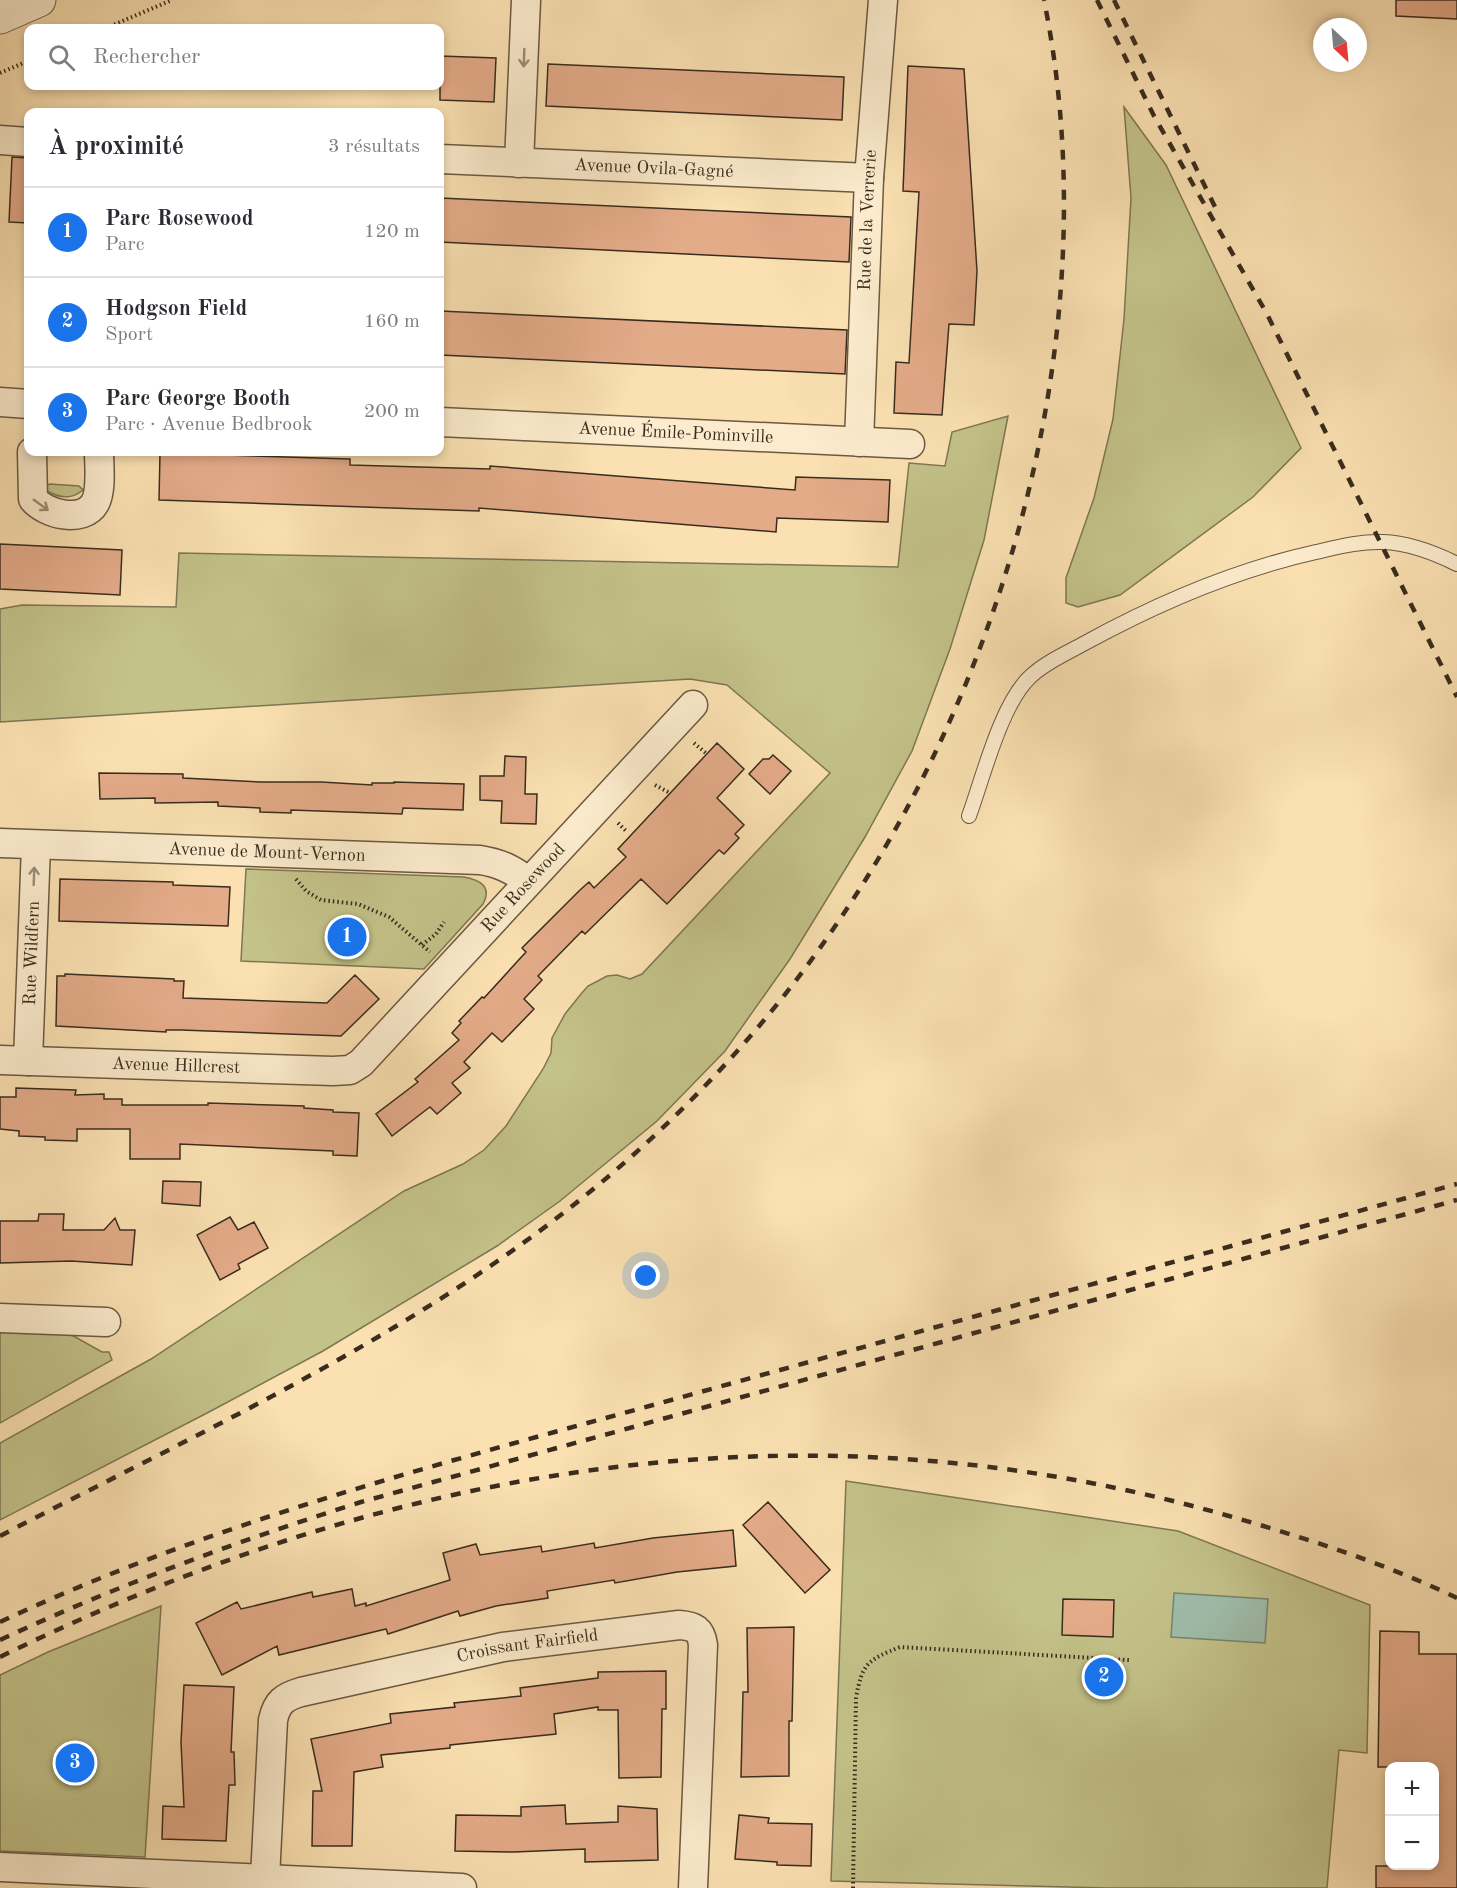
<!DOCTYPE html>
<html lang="fr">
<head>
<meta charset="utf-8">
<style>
	:root { --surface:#fff; --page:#f2f2f3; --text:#2b2b33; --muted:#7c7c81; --line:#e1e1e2; --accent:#1a73e8 }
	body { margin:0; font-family:"Old Standard TT",serif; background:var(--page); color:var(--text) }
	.controls { position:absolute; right:18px; bottom:18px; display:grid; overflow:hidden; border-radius:12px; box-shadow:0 3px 9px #0003 }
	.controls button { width:54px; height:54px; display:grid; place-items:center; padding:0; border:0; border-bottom:2px solid var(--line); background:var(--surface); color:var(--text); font:30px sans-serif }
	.compass { position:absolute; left:1313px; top:18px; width:54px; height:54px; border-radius:50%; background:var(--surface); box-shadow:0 3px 9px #0003; rotate:154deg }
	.you { position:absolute; left:646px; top:1276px; width:21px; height:21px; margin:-15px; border:4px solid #fff; border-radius:50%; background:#1a73e8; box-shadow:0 0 0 9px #1a73e833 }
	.badge { display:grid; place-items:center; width:39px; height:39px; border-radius:50%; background:var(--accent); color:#fff; font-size:20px; font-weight:700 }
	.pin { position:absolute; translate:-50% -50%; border:3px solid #fff; box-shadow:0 2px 6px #0006 }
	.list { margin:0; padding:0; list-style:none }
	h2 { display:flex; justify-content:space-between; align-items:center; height:78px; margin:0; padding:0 24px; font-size:26px }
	h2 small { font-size:20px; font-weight:400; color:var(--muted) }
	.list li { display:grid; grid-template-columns:39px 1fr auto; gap:18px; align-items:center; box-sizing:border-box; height:90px; padding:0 24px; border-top:2px solid var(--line) }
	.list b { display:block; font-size:22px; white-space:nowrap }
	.list p { margin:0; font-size:20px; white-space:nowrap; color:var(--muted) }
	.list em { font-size:20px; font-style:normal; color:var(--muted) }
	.icon { flex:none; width:33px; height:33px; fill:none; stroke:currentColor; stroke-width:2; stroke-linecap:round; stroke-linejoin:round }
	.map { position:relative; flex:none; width:1457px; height:1888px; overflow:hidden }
	.search { position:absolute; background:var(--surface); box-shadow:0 3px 9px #0003; left:24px; top:24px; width:420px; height:66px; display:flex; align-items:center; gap:15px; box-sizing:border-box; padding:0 21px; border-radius:12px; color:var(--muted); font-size:22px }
	.panel { position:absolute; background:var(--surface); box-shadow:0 3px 9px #0003; left:24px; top:108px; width:420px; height:348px; border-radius:12px }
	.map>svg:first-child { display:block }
	.green { fill:#c3c289; stroke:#7e7754; stroke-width:1.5 }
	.water { fill:#9fbeab; stroke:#768473; stroke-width:1.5 }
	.building { fill:#e4ab89; stroke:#392c1e; stroke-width:1.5 }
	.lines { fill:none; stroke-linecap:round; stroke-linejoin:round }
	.service-casing { stroke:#6a5943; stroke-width:16 }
	.minor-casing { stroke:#6a5943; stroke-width:31 }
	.tertiary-casing { stroke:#6a5943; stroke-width:35 }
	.path { stroke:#392c1e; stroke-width:4; stroke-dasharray:1.5 3; stroke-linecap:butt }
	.service { stroke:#fceccd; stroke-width:14 }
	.minor { stroke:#fceccd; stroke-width:28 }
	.tertiary { stroke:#fceccd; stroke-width:33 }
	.rail { stroke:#392c1e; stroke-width:4.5; stroke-dasharray:10 10; stroke-linecap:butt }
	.oneway { stroke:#9a8c76 }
	.labels { text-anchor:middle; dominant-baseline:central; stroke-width:4.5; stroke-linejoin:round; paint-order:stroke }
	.street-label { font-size:18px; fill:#392c1e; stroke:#fceccd }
</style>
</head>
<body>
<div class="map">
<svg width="1457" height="1888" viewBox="0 0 1457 1888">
	<rect width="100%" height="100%" fill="#fbe1b2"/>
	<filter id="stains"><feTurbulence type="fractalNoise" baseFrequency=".00333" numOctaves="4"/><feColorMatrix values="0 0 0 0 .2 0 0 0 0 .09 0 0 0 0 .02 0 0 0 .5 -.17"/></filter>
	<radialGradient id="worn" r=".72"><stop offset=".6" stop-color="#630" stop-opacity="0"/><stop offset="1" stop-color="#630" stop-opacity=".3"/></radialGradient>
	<!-- green -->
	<path class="green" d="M 1124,107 L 1166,165 L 1301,448 L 1253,497 L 1120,595 L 1078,607 L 1066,603 L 1066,578 L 1094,498 L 1113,419 L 1124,319 L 1131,198 Z
		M 1008,416 L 984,540 L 950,649 L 912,751 L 865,837 L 790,959 L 725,1051 L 657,1121 L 560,1201 L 497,1246 L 323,1351 L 209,1412 L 0,1520 L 0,1443 L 151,1359 L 404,1191 L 463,1164 L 484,1150 L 506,1126 L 543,1069 L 551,1053 L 552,1038 L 565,1014 L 581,994 L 588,986 L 607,976 L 617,975 L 630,979 L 642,974 L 830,773 L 727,685 L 690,679 L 0,722 L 0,609 L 22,605 L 176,607 L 179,553 L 898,567 L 909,463 L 945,466 L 952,432 Z
		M 50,484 L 79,486 L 83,490 C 71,500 60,498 47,491 L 47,485 Z
		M 246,869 L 464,877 C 481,880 492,887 483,904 L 424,969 L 241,961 Z
		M 0,1329 L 70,1334 L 102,1352 L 109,1352 L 112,1360 L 0,1423 Z
		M 846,1481 L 1178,1531 L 1370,1605 L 1367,1753 L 1339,1750 L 1327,1888 L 1108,1888 L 831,1881 Z
		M 161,1606 L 145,1857 L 0,1851 L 0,1675 L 48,1652 Z"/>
	<!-- water -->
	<path class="water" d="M 1174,1593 L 1268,1599 L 1265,1643 L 1171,1637 Z"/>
	<!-- building -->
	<path class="building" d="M 1396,0 L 1457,0 L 1457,19 L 1396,16 Z
		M 440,56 L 496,58 L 494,102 L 440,100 Z
		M 548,64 L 844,77 L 842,120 L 546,106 Z
		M 908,66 L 964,69 L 977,271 L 974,325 L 949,324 L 942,415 L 894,413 L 896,362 L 909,363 L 919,192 L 903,191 Z
		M 12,157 L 28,158 L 28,223 L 9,222 Z
		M 440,198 L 851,217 L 849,262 L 440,242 Z
		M 440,311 L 847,330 L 845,374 L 440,355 Z
		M 160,453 L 350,459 L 350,465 L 490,469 L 490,466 L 795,490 L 796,477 L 890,480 L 888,522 L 777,518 L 776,532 L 479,508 L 479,511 L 450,510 L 159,500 Z
		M 0,544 L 122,550 L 120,595 L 0,589 Z
		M 717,743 L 744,769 L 717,798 L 744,825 L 735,834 L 739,838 L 724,854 L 719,850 L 667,904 L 641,879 L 585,934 L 582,931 L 538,976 L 542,980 L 524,999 L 534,1009 L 502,1042 L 492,1033 L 464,1062 L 470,1068 L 452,1083 L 461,1093 L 437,1114 L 430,1107 L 392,1136 L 376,1114 L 418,1082 L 415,1079 L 459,1040 L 452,1033 L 461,1023 L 459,1021 L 482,997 L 484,998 L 526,952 L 522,948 L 580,890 L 589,882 L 594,888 L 626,857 L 618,849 Z
		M 773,755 L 791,771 L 770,794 L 749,774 L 763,759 L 769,759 Z
		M 505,756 L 526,757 L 525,794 L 537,794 L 536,824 L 501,823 L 502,801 L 480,800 L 480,776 L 504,776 Z
		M 99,773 L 183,774 L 183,778 L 261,782 L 321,782 L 372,785 L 372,783 L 394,783 L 394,782 L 464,784 L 463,810 L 403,808 L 402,814 L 291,810 L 291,813 L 260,812 L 260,808 L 218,806 L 218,802 L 155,803 L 155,798 L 100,799 Z
		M 60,879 L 173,882 L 173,885 L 230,887 L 228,926 L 59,921 Z
		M 65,974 L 174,979 L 174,981 L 184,981 L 183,998 L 327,1003 L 355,975 L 379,999 L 341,1036 L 181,1030 L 166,1030 L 166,1032 L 56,1026 L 57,976 L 65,976 Z
		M 16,1088 L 76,1090 L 75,1095 L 104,1094 L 104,1099 L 122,1099 L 122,1105 L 208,1105 L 208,1103 L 304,1106 L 304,1108 L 333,1110 L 333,1112 L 359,1113 L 357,1156 L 333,1155 L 333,1151 L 180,1144 L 180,1159 L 130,1159 L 130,1129 L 77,1129 L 77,1141 L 45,1140 L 45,1137 L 19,1136 L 19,1131 L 0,1129 L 0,1097 L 16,1097 Z
		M 163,1181 L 201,1182 L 200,1206 L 162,1203 Z
		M 39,1214 L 64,1214 L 63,1230 L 104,1230 L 115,1218 L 120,1230 L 135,1230 L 132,1265 L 71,1261 L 0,1263 L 0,1221 L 38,1221 Z
		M 230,1217 L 238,1230 L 254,1222 L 268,1248 L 238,1264 L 240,1269 L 220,1280 L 197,1235 Z
		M 768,1502 L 830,1570 L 805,1593 L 743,1525 Z
		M 733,1530 L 736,1566 L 677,1572 L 615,1583 L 614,1580 L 547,1591 L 548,1598 L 496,1606 L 460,1616 L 458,1611 L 388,1634 L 386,1629 L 279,1655 L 277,1646 L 222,1675 L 196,1623 L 237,1602 L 241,1609 L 312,1592 L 313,1597 L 352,1589 L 355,1606 L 366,1603 L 366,1606 L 450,1580 L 443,1553 L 476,1544 L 480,1555 L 541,1546 L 542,1552 L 594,1543 L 595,1548 L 653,1538 Z
		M 1063,1599 L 1114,1600 L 1113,1637 L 1062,1635 Z
		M 794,1627 L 792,1721 L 789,1721 L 789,1776 L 741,1777 L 743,1692 L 748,1692 L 747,1628 Z
		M 1380,1631 L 1419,1632 L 1419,1654 L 1457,1654 L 1457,1888 L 1376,1888 L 1376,1866 L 1434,1866 L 1434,1767 L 1378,1767 Z
		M 666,1671 L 666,1709 L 662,1709 L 661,1777 L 619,1778 L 618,1710 L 598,1710 L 598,1707 L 554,1714 L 556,1734 L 450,1745 L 450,1748 L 381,1755 L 383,1767 L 354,1772 L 352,1846 L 312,1846 L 313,1791 L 322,1791 L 311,1739 L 391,1723 L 390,1714 L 455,1707 L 454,1703 L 521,1696 L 520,1688 L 598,1678 L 598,1672 Z
		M 184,1685 L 234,1687 L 231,1752 L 234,1752 L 235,1785 L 229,1785 L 226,1841 L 162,1839 L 163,1806 L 184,1807 L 181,1742 Z
		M 565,1805 L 566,1824 L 618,1822 L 618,1806 L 657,1809 L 658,1860 L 585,1862 L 585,1849 L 514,1852 L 455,1851 L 456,1815 L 521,1816 L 521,1807 Z
		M 739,1815 L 769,1818 L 768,1823 L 812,1824 L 811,1866 L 777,1865 L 777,1862 L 735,1859 Z"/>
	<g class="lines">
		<!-- service casing -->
		<g class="service-casing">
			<path id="service" d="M 969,816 C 983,778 1001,703 1031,676 C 1046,662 1067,653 1085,643 C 1158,603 1235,570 1316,552 C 1338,547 1361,541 1383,542 C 1408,543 1435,553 1457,564"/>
		</g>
		<!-- minor casing -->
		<g class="minor-casing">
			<g id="minor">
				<path d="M 0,140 L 28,142"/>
				<path id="s1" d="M 440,159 L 869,178"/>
				<path d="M 519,163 L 526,0"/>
				<path d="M 0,402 L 28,404"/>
				<path id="s2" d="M 440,422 L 910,444"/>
				<path id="s3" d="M 859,442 L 869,178 L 883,0"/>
				<path d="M 32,452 L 33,499 C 45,514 83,524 95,503 C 102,490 99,466 99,452"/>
				<path id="s4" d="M 0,843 L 480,860 C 499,863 513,869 528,882"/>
				<path id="s5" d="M 0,1060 L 333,1071 L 350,1070 L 361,1063 L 693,705"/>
				<path id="s6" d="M 28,1061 L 36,845"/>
				<path d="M 0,1318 L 106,1322"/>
				<path d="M 0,1867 L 462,1888"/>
				<path id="s7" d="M 265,1878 L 273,1720 C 277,1702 284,1697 301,1692 L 503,1647 L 679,1625 C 694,1626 701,1629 703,1645 L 693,1888"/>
			</g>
		</g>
		<!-- tertiary casing -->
		<g class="tertiary-casing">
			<path id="tertiary" d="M 0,17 L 39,0"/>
		</g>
		<!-- path -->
		<path class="path" d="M 106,28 L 172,0
			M 0,73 L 28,61
			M 694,743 L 707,754
			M 655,785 L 670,793
			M 618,823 L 626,831
			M 296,879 L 306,891 L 321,900 L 358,904 L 389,917 L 430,952
			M 422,945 L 436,934 L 444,922
			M 853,1888 L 856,1698 C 862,1663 868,1660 900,1647 L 1129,1660"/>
		<!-- service -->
		<use href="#service" class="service"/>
		<!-- minor -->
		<use href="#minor" class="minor"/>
		<!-- tertiary -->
		<use href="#tertiary" class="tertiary"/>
		<!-- rail -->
		<path class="rail" d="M 1097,0 L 1154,116 L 1267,314 L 1457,697
			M 1114,0 L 1218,213
			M 0,1536 C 194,1435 398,1343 571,1207 C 674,1126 767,1028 840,919 C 1016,659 1107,310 1044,0
			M 0,1622 C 215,1521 446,1462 675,1399 C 935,1327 1196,1256 1457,1184
			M 0,1640 C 118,1585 238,1541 361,1502 L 1457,1200
			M 0,1657 C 392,1465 804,1394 1229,1516 C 1306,1538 1384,1563 1457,1598"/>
	</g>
	<!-- one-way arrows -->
	<defs><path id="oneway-shaft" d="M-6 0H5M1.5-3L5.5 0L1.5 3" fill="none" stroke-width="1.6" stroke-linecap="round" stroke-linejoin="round" transform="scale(1.5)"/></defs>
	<g class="oneway">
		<use href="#oneway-shaft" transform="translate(524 58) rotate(92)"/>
		<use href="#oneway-shaft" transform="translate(41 505) rotate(36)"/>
		<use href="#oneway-shaft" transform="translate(34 876) rotate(-88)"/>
	</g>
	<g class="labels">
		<!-- street labels -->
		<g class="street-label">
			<text stroke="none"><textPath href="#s1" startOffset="214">Avenue Ovila-Gagné</textPath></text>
			<text stroke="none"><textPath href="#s3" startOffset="222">Rue de la Verrerie</textPath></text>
			<text stroke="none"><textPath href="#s2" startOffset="236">Avenue Émile-Pominville</textPath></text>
			<text stroke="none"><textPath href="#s4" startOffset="267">Avenue de Mount-Vernon</textPath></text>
			<text stroke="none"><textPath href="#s5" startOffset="602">Rue Rosewood</textPath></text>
			<text stroke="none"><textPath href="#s6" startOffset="108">Rue Wildfern</textPath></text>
			<text stroke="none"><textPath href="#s5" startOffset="176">Avenue Hillcrest</textPath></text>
			<text stroke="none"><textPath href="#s7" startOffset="432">Croissant Fairfield</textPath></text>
		</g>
	</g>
	<rect width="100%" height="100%" filter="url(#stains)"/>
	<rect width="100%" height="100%" fill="url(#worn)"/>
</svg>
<div class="controls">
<button>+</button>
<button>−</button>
</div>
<svg class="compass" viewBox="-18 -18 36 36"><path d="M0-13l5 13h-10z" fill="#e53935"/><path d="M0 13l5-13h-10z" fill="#7c7c81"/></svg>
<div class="you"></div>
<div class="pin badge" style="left:347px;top:937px">1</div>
<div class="pin badge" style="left:1104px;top:1677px">2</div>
<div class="pin badge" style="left:75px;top:1763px">3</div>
<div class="search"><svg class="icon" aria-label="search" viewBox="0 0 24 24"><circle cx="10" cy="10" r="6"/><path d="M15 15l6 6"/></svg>Rechercher</div>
<section class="panel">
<h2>À proximité<small>3 résultats</small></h2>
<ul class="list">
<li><span class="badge">1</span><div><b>Parc Rosewood</b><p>Parc</p></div><em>120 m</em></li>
<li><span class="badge">2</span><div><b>Hodgson Field</b><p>Sport</p></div><em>160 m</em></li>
<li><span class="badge">3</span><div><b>Parc George Booth</b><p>Parc · Avenue Bedbrook</p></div><em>200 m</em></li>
</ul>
</section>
</div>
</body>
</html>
